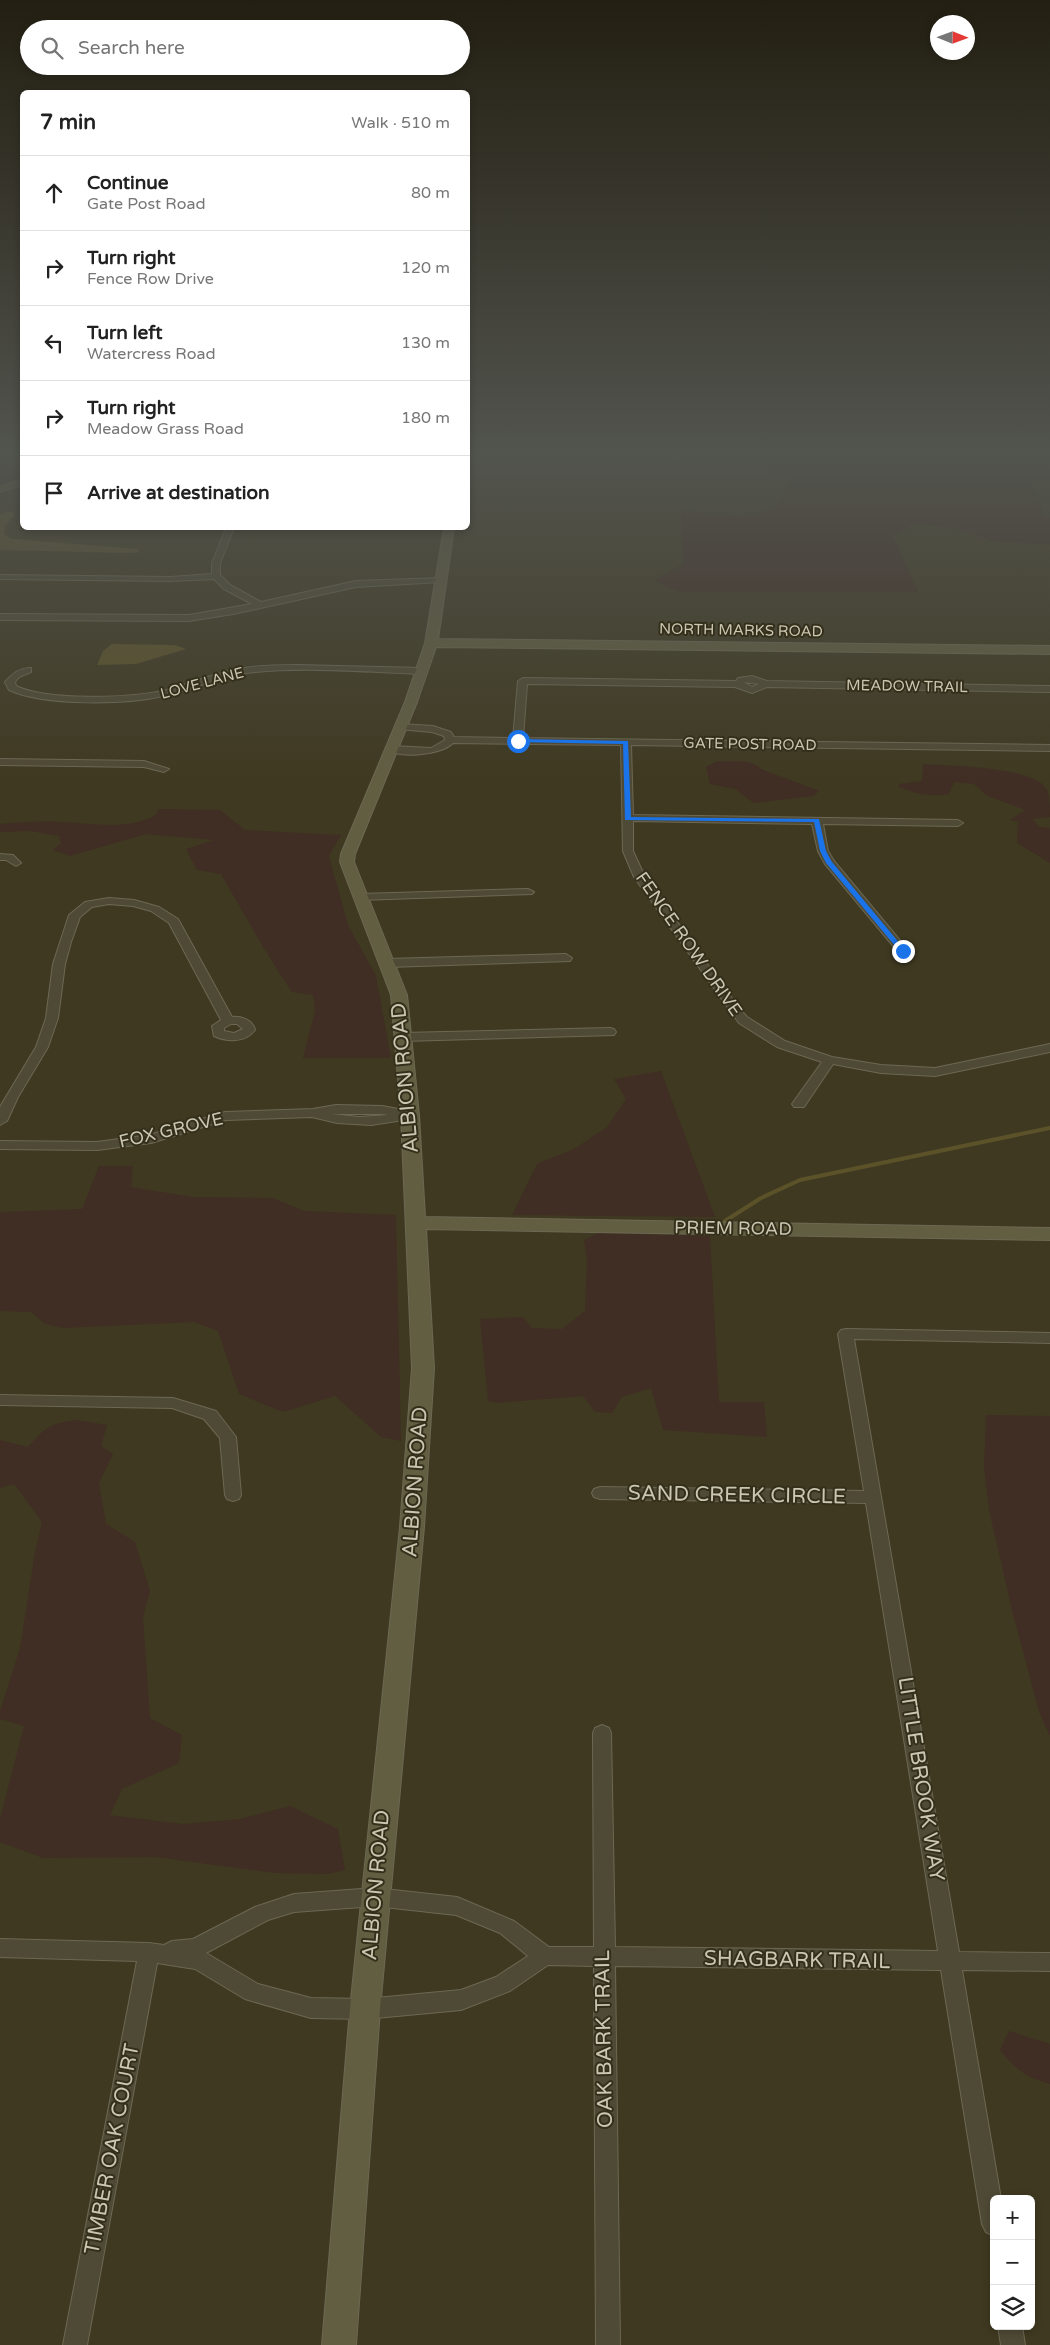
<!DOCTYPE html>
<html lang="en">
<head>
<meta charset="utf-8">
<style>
	:root { --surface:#fff; --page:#f6f6f6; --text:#222; --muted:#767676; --line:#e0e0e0 }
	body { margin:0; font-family:"Varela Round",sans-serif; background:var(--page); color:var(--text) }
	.controls { position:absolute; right:15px; bottom:15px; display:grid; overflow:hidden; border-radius:8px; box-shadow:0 2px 8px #0003 }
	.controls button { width:45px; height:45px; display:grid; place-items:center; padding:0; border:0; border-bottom:1px solid var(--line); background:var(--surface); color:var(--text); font:25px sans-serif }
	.compass { position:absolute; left:930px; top:15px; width:45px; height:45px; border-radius:50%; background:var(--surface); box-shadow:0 2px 8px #0003; rotate:91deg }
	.stop { position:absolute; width:15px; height:15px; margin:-11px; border:4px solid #1a73e8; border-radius:50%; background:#fff }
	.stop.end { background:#1a73e8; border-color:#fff; box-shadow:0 1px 5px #0008 }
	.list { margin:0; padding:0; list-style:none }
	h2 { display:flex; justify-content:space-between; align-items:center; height:65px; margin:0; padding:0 20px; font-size:21px }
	h2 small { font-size:16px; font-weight:400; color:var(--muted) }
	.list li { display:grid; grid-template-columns:32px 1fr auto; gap:15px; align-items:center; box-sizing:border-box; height:75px; padding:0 20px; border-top:1px solid var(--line) }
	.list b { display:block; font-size:19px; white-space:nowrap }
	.list p { margin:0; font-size:16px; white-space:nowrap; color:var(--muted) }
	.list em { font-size:16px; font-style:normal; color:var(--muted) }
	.icon { flex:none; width:28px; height:28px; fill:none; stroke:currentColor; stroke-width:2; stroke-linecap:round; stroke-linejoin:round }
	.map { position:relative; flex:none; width:1050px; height:2345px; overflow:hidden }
	.search { position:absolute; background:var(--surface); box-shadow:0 2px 8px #0003; left:20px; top:20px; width:450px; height:55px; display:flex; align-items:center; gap:12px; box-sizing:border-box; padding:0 18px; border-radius:28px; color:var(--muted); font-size:19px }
	.panel { position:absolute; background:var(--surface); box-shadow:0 2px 8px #0003; left:20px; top:90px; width:450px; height:440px; border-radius:8px }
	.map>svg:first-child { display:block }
	.green { fill:#402d23 }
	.water { fill:#5b5229 }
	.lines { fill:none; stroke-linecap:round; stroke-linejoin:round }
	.stream { stroke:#5b5229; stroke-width:4 }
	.street-casing { stroke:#6c6853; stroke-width:2 }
	.secondary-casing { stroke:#6c6853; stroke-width:2 }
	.street { fill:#4f4a35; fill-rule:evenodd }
	.secondary { fill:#625e42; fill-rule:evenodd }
	.route { fill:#1a73e8 }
	.labels { text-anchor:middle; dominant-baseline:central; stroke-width:4; stroke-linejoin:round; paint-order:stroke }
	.far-street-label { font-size:15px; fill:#cac6b0; stroke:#332f1a }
	.street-label { font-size:18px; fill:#cac6b0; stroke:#332f1a }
	.near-street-label { font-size:21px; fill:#cac6b0; stroke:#332f1a }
</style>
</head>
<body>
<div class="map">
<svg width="1050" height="2345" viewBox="0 0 1050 2345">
	<rect width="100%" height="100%" fill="#3f3921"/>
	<!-- green -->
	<path class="green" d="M 0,455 L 22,455 L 11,469 L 22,468 L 22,478 L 0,484 Z
		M 685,455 L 1050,455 L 1050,480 L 1030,480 L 1045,518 L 1050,518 L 1050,545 L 991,541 L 953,527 L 913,524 L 893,535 L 918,592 L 680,592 L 654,581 L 683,564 L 681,511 C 703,512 758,522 774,507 C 781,502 787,488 791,480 C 753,458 708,475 668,466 Z
		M 717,761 C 730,762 752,758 761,769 L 819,791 L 813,796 L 754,803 L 735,789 L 710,784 L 706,767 Z
		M 923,764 C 949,766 1035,766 1047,790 C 1050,796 1050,810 1050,817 L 1032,819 L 1040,827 L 1050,828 L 1050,863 L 1017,843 L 1018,822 L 1010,820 L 1025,810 L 988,796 L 974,784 L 954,782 L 949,794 C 931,797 916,794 899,787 L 899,784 L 922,781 Z
		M 158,809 L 220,810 L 245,830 L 341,835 L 329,856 L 348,925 L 376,976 L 391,1058 L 303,1058 L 315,1011 L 313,995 L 292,992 C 266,954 244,914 221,874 L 197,870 L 186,849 L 214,840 L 146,834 L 70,856 L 53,850 L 61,843 L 59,836 L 30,831 L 0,832 L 0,824 C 21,822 41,821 62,822 C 93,823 128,831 156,815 Z
		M 661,1071 L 715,1217 L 512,1215 L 537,1164 L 574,1149 L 607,1127 L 626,1099 L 614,1079 Z
		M 99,1166 L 133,1166 L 131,1187 L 192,1197 L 273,1198 L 304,1211 L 396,1215 L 401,1441 L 381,1437 L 335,1396 L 283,1412 L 239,1394 L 218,1331 L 194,1322 L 63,1328 L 45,1324 L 31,1312 L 0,1311 L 0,1212 L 82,1209 Z
		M 598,1233 L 710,1236 L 719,1402 L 764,1402 L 767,1437 L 663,1430 L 651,1388 L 622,1397 L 612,1413 L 595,1412 L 583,1396 L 497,1403 L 488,1401 L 480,1319 L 523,1317 L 532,1328 L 562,1329 L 585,1311 L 587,1261 L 584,1240 Z
		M 986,1415 L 1050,1416 L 1050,1736 L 1039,1712 L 1012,1610 L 989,1510 L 984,1468 Z
		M 76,1420 L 107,1425 L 101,1446 L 113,1454 L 99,1483 L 106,1524 L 135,1542 L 150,1591 L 143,1617 L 150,1718 L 182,1735 L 179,1763 L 122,1789 L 110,1815 L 183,1824 L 240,1819 L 290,1806 L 338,1829 L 345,1870 L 328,1874 L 275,1873 L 155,1857 L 43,1858 L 0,1842 L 0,1819 L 24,1726 L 0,1719 L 0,1711 L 20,1648 L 35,1552 L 42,1522 L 14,1484 L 0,1488 L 0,1440 L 28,1447 C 46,1427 49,1424 76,1420 Z
		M 1009,2031 L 1050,2044 L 1050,2084 C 1026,2077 1015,2069 1000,2050 Z"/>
	<!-- water -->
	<path class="water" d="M 4,512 L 13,512 L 15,514 L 5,526 L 4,534 L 11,539 L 139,549 L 138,552 L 131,553 L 0,550 L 0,514 Z
		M 112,644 L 175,645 L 186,649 L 136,664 L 97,665 L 103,651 Z"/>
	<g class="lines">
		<!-- stream -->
		<path class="stream" d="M 725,1221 L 761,1198 L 800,1180 L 1050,1128"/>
		<!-- street casing -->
		<g class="street-casing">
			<path id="street" d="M 226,528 L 234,528 L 220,563 L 220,575 L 230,585 L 261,602 L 356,581 L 441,578 L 445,580 L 441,582 L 356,587 L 233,614 L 189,621 L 0,620 L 0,614 L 189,615 L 252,604 L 224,589 L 214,579 L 170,581 L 0,579 L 0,575 L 170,577 L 212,574 L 212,563 Z
				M 297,665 L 422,668 L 427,671 L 422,674 C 366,672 310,667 255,672 C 223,675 194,689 163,696 C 125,705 44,706 9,690 L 5,682 C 12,674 20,667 31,668 L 31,672 L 19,677 L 15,682 L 16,686 C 47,701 129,698 163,691 C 190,684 216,672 244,668 C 261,665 279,665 297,665 Z
				M 752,676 L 767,681 L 1050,686 L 1050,692 L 767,687 L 752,693 L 735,687 L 527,684 L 523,738 L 1050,745 L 1050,751 L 631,745 L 633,815 L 958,820 L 963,823 L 958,826 L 823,824 L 828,851 L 834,861 L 907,949 L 909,951 L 903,955 L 899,953 L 825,864 L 818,851 L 812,824 L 633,821 L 633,851 L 645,877 L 738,1007 L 747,1017 L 785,1041 L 832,1057 L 881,1065 L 935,1068 L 1050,1044 L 1050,1052 L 935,1076 L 881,1073 L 833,1064 L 804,1107 L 794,1107 L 792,1104 L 822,1062 L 777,1047 L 739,1023 L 634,877 L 623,851 L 621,745 L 453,743 C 441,755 399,759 386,749 L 391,746 L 431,748 L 445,740 L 444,736 L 432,732 L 398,729 L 398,725 L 401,724 L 433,726 L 451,732 L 454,737 L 513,738 L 518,681 L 523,678 L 736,681 L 738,678 ZM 744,682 L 759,684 L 752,687 Z
				M 0,759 L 144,761 L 169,769 L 164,772 L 144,767 L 0,765 Z
				M 0,854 L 13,855 L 21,863 L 16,866 L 6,860 L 0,860 Z
				M 528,889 L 534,892 L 532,894 L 360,900 L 354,897 L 360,894 Z
				M 109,898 L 134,900 L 159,907 L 178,919 L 232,1017 C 241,1016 253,1020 255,1030 C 245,1043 227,1042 214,1036 L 212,1026 L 221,1020 L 169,923 L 151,911 L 133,906 L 109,904 L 92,907 L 80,917 L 71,942 L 65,964 L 58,1018 L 48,1047 L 18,1097 L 7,1121 L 0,1125 L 0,1107 L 36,1047 L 46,1018 L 53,964 L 69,915 L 85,902 ZM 231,1024 L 237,1024 L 243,1029 L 234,1033 L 224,1031 L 224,1028 Z
				M 566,954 L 572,958 L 570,961 L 388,967 L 382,963 L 388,959 Z
				M 610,1028 L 614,1029 L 616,1032 L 614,1035 L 402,1041 L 396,1037 L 402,1033 Z
				M 336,1105 L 382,1106 L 415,1112 L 417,1115 L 410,1119 L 371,1125 L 337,1123 L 312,1117 L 226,1120 L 151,1143 L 97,1150 L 0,1149 L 0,1141 L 97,1142 L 149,1135 L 225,1112 L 313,1109 ZM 332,1114 L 382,1114 L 388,1115 L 359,1117 Z
				M 846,1329 L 1050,1333 L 1050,1343 L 854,1339 L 959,1952 L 1050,1953 L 1050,1971 L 962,1970 L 1001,2199 L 994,2199 L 994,2236 L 986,2232 L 982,2224 L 941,1970 L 615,1966 L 620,2345 L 596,2345 L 594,1966 L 548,1965 L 510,1991 L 461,2010 L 365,2019 L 311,2018 L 245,1999 L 195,1969 L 157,1963 L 87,2345 L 63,2345 L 137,1961 L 0,1957 L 0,1939 L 149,1943 L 164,1945 L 172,1941 L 193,1939 L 255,1907 L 294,1894 L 375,1888 L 457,1897 L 514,1921 L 549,1947 L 594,1947 L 593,1733 L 595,1728 L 602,1725 L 609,1728 L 611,1733 L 615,1947 L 938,1951 L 866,1503 L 600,1499 L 594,1497 L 592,1493 L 594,1489 L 600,1487 L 864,1491 L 838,1334 L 841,1330 ZM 375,1906 L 456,1915 L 500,1933 L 528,1956 L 496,1977 L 461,1990 L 365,1999 L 311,1998 L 258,1984 L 206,1953 L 268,1920 L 294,1912 Z
				M 0,1395 L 173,1398 L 216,1411 L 236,1437 L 241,1495 L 239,1499 L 233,1501 L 227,1499 L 225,1495 L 220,1438 L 204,1419 L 172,1408 L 0,1405 Z
				M 998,2326 L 1022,2326 L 1025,2345 L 1001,2345 Z"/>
		</g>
		<!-- secondary casing -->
		<g class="secondary-casing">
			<path id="secondary" d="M 22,479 L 22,485 L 0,492 L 0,486 Z
				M 444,528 L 454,528 L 438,639 L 1050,646 L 1050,654 L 436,647 L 417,702 L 355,854 L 354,862 L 407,995 L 419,1115 L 425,1217 L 1050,1228 L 1050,1240 L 426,1229 L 434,1368 L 424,1527 L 380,2009 L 356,2345 L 322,2345 L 350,2009 L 400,1527 L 412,1368 L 401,1115 L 391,995 L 340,862 L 341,854 L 405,702 L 425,643 Z"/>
		</g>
		<!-- street -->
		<use href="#street" class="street"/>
		<!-- secondary -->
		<use href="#secondary" class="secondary"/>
	</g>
	<!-- sky -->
	<linearGradient id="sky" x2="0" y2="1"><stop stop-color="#231f12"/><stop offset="0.58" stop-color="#52544e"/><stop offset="1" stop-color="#52544e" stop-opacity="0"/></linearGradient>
	<rect width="1050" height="783" fill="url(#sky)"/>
	<!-- route -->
	<path class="route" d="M 518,739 L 628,741 L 631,817 L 819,819 L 826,851 L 832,862 L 906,951 L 900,952 L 826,863 L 820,851 L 814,822 L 625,820 L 623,744 L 516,742 Z"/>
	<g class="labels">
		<!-- far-street labels -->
		<g class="far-street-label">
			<text transform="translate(741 630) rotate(1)">NORTH MARKS ROAD</text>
			<text transform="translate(202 683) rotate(-15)">LOVE LANE</text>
			<text transform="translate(907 686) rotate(1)">MEADOW TRAIL</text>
			<text transform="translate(750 744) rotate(1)">GATE POST ROAD</text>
		</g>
		<!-- street labels -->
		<g class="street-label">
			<text transform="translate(689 944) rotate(55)">FENCE ROW DRIVE</text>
			<text transform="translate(171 1130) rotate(-13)">FOX GROVE</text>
			<text transform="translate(733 1228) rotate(1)">PRIEM ROAD</text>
		</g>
		<!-- near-street labels -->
		<g class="near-street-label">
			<text transform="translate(405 1078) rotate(-95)">ALBION ROAD</text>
			<text transform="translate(415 1482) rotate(-86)">ALBION ROAD</text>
			<text transform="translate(737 1495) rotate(1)">SAND CREEK CIRCLE</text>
			<text transform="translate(921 1779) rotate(81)">LITTLE BROOK WAY</text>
			<text transform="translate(376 1885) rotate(-85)">ALBION ROAD</text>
			<text transform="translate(797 1960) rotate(1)">SHAGBARK TRAIL</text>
			<text transform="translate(604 2039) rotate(-91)">OAK BARK TRAIL</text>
			<text transform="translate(112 2149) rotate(-79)">TIMBER OAK COURT</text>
		</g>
	</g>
</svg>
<div class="controls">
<button>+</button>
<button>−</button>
<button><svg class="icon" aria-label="layers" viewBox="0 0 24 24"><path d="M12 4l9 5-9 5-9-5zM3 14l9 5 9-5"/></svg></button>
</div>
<svg class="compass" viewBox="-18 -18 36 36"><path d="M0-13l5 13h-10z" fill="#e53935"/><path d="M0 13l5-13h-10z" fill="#767676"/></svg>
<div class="stop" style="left:518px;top:741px"></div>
<div class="stop end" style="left:903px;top:951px"></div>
<div class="search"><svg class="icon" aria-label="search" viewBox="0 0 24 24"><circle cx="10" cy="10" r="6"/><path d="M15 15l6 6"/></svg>Search here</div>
<section class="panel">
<h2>7 min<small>Walk · 510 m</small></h2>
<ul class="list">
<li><svg class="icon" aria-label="ahead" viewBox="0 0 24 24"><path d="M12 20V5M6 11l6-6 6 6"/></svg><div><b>Continue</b><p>Gate Post Road</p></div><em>80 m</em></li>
<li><svg class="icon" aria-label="right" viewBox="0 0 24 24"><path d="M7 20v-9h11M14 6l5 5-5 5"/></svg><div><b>Turn right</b><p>Fence Row Drive</p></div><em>120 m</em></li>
<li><svg class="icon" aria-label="left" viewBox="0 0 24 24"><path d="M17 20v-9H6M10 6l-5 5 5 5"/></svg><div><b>Turn left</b><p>Watercress Road</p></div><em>130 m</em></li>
<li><svg class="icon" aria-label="right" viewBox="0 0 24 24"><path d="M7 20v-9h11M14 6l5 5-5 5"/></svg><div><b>Turn right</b><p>Meadow Grass Road</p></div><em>180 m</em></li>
<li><svg class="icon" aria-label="arrive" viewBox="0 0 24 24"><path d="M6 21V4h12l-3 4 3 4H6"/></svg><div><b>Arrive at destination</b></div></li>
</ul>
</section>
</div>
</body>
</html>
